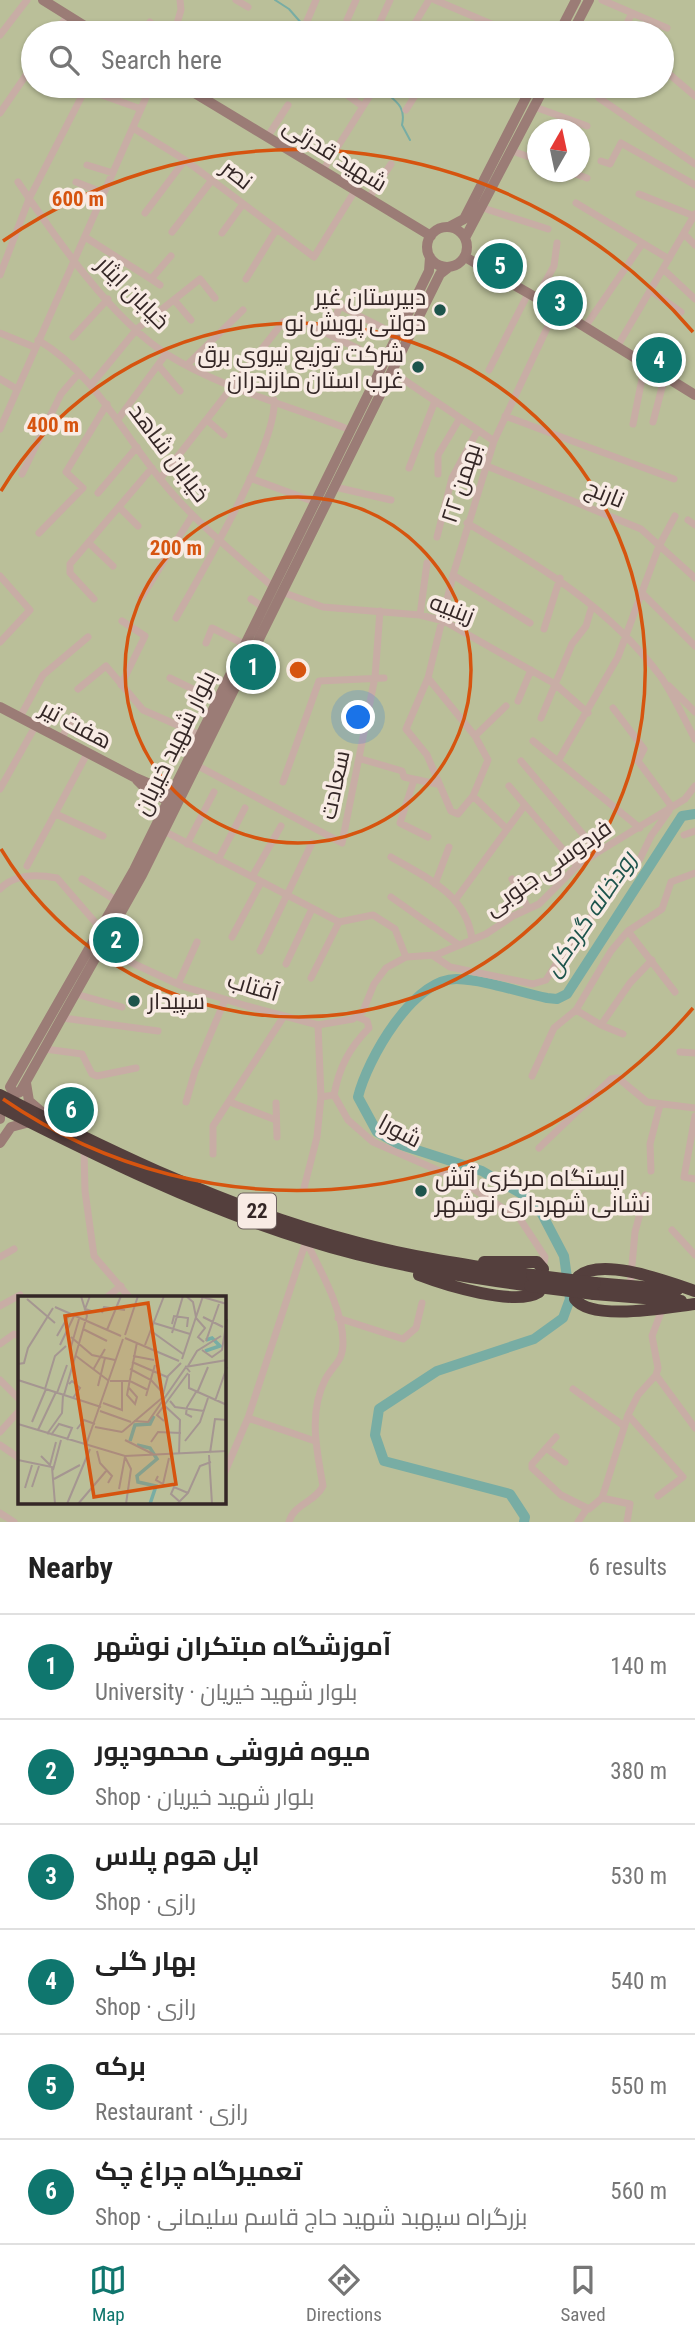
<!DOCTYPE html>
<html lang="en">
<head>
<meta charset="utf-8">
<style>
	:root { --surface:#fff; --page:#f2f2f2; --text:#222; --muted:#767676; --line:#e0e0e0; --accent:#0f766e }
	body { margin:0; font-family:"Roboto Condensed",Cairo,sans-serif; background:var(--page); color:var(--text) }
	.compass { position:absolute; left:527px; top:119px; width:63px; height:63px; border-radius:50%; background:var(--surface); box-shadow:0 2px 5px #0004; rotate:9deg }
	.you { position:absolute; left:359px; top:718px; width:24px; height:24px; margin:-18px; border:5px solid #fff; border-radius:50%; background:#1a73e8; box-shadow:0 0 0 10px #1a73e833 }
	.badge { display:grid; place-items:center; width:46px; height:46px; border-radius:50%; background:var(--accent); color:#fff; font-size:23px; font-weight:700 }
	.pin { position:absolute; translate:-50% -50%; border:4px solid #fff; box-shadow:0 2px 7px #0006 }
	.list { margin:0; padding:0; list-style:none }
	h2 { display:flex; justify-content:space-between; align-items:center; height:91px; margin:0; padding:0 28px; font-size:30px }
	h2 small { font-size:23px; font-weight:400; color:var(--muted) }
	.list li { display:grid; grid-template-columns:46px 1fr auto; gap:21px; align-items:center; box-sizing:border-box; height:105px; padding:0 28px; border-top:2px solid var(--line) }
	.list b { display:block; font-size:26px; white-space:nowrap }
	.list p { margin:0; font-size:23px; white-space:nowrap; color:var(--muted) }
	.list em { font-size:23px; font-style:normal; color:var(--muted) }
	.icon { flex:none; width:38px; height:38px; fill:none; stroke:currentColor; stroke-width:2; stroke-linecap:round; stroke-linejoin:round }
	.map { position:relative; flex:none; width:695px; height:1522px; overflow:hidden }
	.search { position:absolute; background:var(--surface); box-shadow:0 2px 5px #0004; left:21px; right:21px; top:21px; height:77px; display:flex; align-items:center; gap:18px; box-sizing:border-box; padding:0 24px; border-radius:38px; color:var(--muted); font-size:26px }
	.sheet { height:721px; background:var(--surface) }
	nav { display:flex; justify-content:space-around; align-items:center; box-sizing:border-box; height:98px; border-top:2px solid var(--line); background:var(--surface); font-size:19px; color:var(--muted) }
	nav a { display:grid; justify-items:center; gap:4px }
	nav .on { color:var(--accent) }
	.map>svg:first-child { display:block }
	.green { fill:#babf99; fill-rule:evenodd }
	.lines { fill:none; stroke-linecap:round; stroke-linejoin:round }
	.stream { stroke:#78ada4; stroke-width:2 }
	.river { stroke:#78ada4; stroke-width:10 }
	.street { stroke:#c8ada5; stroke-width:7 }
	.secondary { stroke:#9b7c76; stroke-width:10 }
	.highway { stroke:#543f3d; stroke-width:12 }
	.highway-bridge { stroke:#543f3d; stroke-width:12 }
	.ring { fill:none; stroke:#d6540f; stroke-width:3.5 }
	.poi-dot { fill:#1d544c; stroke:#f8ebe4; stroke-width:2.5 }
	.labels { text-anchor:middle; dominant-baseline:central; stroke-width:7; stroke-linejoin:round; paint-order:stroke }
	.shield { fill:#f8ebe4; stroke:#6f625f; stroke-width:2 }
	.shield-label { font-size:21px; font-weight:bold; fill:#342726 }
	.street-label { font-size:23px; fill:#342726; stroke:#f8ebe4 }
	.poi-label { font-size:23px; fill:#342726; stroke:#f8ebe4; text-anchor:end }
	.water-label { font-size:24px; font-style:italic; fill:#1d544c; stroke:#f8ebe4 }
	.inset-river { fill:none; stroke:#78ada4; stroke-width:3.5 }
	.inset-road { fill:none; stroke:#a59691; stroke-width:2 }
	.view { fill:#d6540f; fill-opacity:0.15; stroke:#d6540f; stroke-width:3.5 }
	.inset-edge { fill:none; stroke:#342726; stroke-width:3.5 }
	.centre { fill:#d6540f; stroke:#f8ebe4; stroke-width:3.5 }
	.ring-label { font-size:21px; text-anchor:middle; font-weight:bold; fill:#d6540f; stroke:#f8ebe4; stroke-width:7; stroke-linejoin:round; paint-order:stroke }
</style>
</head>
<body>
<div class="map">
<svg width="695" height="1522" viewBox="0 0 695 1522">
	<rect width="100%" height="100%" fill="#f0e0d8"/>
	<!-- green -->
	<path class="green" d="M 0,0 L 695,0 L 695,1522 L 0,1522 ZM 33,33 L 662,33 L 662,86 L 33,86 ZM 538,130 L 580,130 L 580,172 L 538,172 ZM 19,1298 L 224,1298 L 224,1503 L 19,1503 Z"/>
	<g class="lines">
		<!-- stream -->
		<path class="stream" d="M 275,0 L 289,9 L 310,33
			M 384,91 C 397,102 406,107 402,125 L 410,140"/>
		<!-- river -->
		<path class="river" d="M 524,1522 L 525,1517 L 510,1494 L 384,1461 L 375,1435 L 379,1409 L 437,1371 L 534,1339 L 563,1318 L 570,1299 L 564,1256 L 542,1214 L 527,1197 L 482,1171 L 398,1144 L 377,1132 L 358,1097 C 367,1060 413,978 457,979 C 486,980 518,992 547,998 L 557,999 L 567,994 L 682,816 L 695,814"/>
		<!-- street -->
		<path class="street" d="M 236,0 L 248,7
			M 435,0 L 496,26
			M 602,0 L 667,28
			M 347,20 L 356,0
			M 307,21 L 316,0
			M 55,33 L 68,15
			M 144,33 L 150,22
			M 174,33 L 181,10 L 180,0
			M 375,33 L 390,0
			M 409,33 L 429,0
			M 622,33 L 632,13
			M 0,35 L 27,0
			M 662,68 L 695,96
			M 335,86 L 362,106
			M 99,94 L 141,109
			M 599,98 L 695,164
			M 535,107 L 587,126
			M 406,110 L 421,86
			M 0,113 L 33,65
			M 133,128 L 185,160 L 314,257 L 356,189
			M 268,136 L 288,105
			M 512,151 L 538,160
			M 601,161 L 610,164 L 621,143 L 695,185
			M 87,165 L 113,173
			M 323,170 L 376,86
			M 570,172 L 587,178
			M 18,182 C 55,237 112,320 168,355 C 223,389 291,406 350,430
			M 76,182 L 104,193
			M 639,194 L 694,216
			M 369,198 L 391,164
			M 576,203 L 669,259
			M 483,208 L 548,229
			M 145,213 L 185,160
			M 172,232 L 212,180
			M 222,233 L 243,204
			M 684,234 L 695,245
			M 85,237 L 151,279 L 171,256
			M 663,269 L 695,299
			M 0,275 L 29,199 L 87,86
			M 151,279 L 160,285
			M 246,279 L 276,230
			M 650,290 L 681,312
			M 537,297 L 554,266 L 557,243
			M 175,301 L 191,320
			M 309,325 L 359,349
			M 585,327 L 642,244
			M 0,333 L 34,347
			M 328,334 L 340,306 L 397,335
			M 73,337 L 108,299
			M 38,340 C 94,373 121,431 161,480 C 194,521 234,553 273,587
			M 617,347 L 695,214
			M 158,365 L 180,391
			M 187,365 L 243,310
			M 489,370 L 529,292
			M 391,371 L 494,441
			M 0,379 L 17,389
			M 91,385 L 137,329 L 200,279 L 215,298
			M 505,416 L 674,479
			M 119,418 L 166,354
			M 207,420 L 224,435
			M 653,422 L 665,376
			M 633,424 L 645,364
			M 0,429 L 151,86
			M 487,466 L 641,529 L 695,578
			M 409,468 L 435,401
			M 22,474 L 61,394 L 79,373
			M 438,474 L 438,455 L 460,418
			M 250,478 L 315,502
			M 160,479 L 283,322
			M 335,487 L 391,500
			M 98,493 L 137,447
			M 120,508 L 138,526
			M 688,520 L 695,525
			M 467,523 C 540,566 609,607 661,677 C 674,696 684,719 695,739
			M 39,533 L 83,488 L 66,472 L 107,404
			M 437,537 L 452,478 L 478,430
			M 90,544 L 113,566
			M 453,575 L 530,623
			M 0,576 L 30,610 L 0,642
			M 282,592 L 323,607 L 420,615 L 444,621 L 555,684 L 588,713
			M 642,593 L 695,646
			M 141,598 L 192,516
			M 94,599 L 70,573 L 70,564 L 152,468
			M 251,599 L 263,607
			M 420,615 L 427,563
			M 176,618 C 200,575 278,444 274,400
			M 544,629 L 560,578
			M 206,643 L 212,628 L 244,644
			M 170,678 L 217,701
			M 428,678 L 475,736 L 488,760 L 473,796 L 458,814 L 451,811 L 427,755 L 406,729 L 428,678 L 453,575 L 494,441 L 556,309
			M 121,685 L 145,636 L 122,621
			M 669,686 L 695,712
			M 78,689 L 106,666 L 143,710 L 200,735
			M 518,701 L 531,670
			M 613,708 L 644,749 L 638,761 L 672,807
			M 20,717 L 43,675 L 88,637
			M 541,718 L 572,644 L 586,626 L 592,606
			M 475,736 L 506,706
			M 61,739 L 74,716
			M 533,741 L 640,828
			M 361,759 L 402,771 L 404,777 L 437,784
			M 521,761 L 598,852
			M 558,761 L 618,657 L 659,546 L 675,516
			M 198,766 L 342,843 L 375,677 L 380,611
			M 414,780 L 400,823 L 428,837
			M 283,782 L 319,681 L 384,678
			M 509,786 L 577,866
			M 0,789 L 36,725
			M 473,796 L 507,829
			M 56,814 L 103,836
			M 164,831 L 339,922
			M 684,835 L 695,831
			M 187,844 L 214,792
			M 391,857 C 427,878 466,894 472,939
			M 218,860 L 245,808
			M 27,866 L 88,752
			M 252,877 L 281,826
			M 82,879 L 117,901
			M 512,879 L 528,908
			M 435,884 L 449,847
			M 0,889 C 14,874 37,874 57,878 L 101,929
			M 391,897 L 459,945
			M 456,899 L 525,805
			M 339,922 L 373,915 L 395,929 L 406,957
			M 232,937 L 261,882
			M 102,949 L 182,986 L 247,1006 L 318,1025 L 353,1019 L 363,1011 L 374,984 L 386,968 L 406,957 L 436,955 L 486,934 L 513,916 L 539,904 L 577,866 L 598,852 L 685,799 L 695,786
			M 260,951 L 312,843
			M 432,955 L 450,967 L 533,984 L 546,980 L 572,939 L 640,859 L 651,836 L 669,811
			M 286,964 L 312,909
			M 311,978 L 339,922
			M 178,984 L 197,942
			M 675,992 L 628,931 L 662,909 L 671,882 L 695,873
			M 76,994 L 122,1007
			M 576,1010 L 611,951 L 628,931
			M 63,1018 L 158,1031
			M 623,1034 L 601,1025 L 630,983 L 652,960
			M 45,1049 L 82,1054 L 92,1074 L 97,1076 L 136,1068
			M 680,1052 L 695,1053
			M 532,1076 L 554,1028 L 576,1010 L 601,1025
			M 334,1095 L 348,1120 L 373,1142 L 458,1179 L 520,1219 L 545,1257 L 543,1269
			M 321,1097 L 334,1095 C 339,1068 349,1048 369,1028 L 367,1021 L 358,1017
			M 186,1102 L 195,1071 L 225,1000
			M 230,1102 L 276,1120
			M 276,1103 L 277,1137
			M 695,1116 L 684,1177 L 695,1179
			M 539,1148 L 611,1079 L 618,1078 L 647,1102 L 695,1108
			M 84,1149 L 85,1191 L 94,1256 L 130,1298
			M 213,1154 L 213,1126 L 284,1016
			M 651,1171 L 650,1144 L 660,1105
			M 304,1188 L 317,1137 L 321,1097 L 318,1025
			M 672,1230 L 695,1255
			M 0,1257 L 14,1249
			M 630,1287 L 635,1232 L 645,1195
			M 106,1298 L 121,1286
			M 0,1306 L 20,1295
			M 338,1318 L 403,1339 L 416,1328 L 422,1303
			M 0,1344 L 14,1334 L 19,1336
			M 656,1375 L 695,1428
			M 0,1380 L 19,1399
			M 573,1389 L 624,1426
			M 628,1415 L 683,1477 L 658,1496
			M 248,1418 L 315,1441
			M 0,1432 L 19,1411
			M 556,1437 L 532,1464 L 532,1468 L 561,1495 L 589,1509 L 602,1498 L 628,1415 L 638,1395 L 656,1375 L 658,1368 L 652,1336 L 663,1307
			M 0,1445 L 19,1458
			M 546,1448 L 565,1462
			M 224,1474 L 248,1418 L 306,1241
			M 602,1498 L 630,1504 L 627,1522
			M 0,1513 L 14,1522
			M 289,1522 C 294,1504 315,1502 323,1486 C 317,1451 308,1414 325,1380 C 333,1364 343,1363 343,1342 C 343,1309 320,1270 306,1241
			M 578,1522 L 586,1510"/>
		<!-- secondary -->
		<path class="secondary" d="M 43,0 L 96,33
			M 559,33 L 576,0
			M 572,33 L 589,0
			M 183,86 L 431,236
			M 449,227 L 464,219 L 532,86
			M427 247a20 20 0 1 1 40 0a20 20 0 1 1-40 0Z
			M 465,238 L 545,86
			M 465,257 L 556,309 L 695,395
			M 0,707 L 134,777 L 178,796
			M 137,780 L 147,790 L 174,804
			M 26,1083 L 29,1101 L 43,1113
			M 10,1087 L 15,1094 L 20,1092 L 142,875 L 440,274 L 449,267
			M 10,1087 L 134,870 L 429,271 L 430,257
			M 0,1109 L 0,1119
			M 0,1143 L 11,1127 L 30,1122"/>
		<!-- highway -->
		<path class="highway" d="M 0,1095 C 115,1154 233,1211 359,1243 C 415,1258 474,1266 532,1275
			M 0,1107 C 99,1157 200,1207 307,1240 C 379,1263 455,1275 530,1286
			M 419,1275 C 445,1285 516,1307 539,1292 L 543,1269 L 537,1262 L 484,1262
			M 595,1283 L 677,1290
			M 695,1291 C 668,1282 601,1256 578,1277 L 575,1299 C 592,1322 669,1307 695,1304
			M 594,1294 L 681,1301"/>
		<!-- highway-bridge -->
		<path class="highway-bridge" d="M 532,1275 L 595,1283
			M 530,1286 L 594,1294"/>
	</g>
	<!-- distance rings -->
	<g class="ring">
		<circle cx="298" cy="670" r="173"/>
		<path d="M1 491A347 347 0 1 1 1 849"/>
		<path d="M693 1008A520 520 0 0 1 3 1099M3 241A520 520 0 0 1 693 332"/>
	</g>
	<!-- markers -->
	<g class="poi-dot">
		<circle cx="440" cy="310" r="7"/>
		<circle cx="418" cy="367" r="7"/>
		<circle cx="134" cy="1001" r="7"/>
		<circle cx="421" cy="1191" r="7"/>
	</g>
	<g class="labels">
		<!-- shield labels -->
		<rect class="shield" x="238" y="1193.5" width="38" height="35" rx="5"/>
		<g class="shield-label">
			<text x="257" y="1211">22</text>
		</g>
		<!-- street labels -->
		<g class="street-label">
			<text transform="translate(335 155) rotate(32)">شهید قدرتی</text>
			<text transform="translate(237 175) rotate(38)">نصر</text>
			<text transform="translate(133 293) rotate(45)">خیابان ایثار</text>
			<text transform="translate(169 453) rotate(53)">خیابان شاهد</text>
			<text transform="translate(461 483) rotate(-72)">۲۲ بهمن</text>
			<text transform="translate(605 494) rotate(22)">نارنج</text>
			<text transform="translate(452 609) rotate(21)">زینبیه</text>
			<text transform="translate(76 725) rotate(28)">هفت تیر</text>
			<text transform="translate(175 743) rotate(-64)">بلوار شهید خیریان</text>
			<text transform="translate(335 785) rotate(-78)">سعادت</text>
			<text transform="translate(548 868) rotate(-35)">فردوسی جنوبی</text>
			<text transform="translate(253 987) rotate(16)">آفتاب</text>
			<text transform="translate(400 1131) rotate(28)">شورا</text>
		</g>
		<!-- poi labels -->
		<g class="poi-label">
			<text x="426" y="297">دبیرستان غیر<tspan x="426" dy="26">دولتی پویش نو</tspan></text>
			<text x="404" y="354">شرکت توزیع نیروی برق<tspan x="404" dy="26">غرب استان مازندران</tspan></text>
			<text x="148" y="1001" text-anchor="start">سپیدار</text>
			<text x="435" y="1178" text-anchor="start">ایستگاه مرکزی آتش<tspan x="435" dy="26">نشانی شهرداری نوشهر</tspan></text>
		</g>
		<!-- water labels -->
		<g class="water-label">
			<text transform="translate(590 914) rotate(-56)">رودخانه گردکل</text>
		</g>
	</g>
	<!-- overview -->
	<g transform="translate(18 1296)">
		<rect width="208" height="208" fill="#f0e0d8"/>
		<path d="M 0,0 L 208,0 L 208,208 L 0,208 Z" fill="#babf99"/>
		<path class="inset-river" d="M 187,55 L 202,50 L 194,42 L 188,44M 112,145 L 117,129 L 132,128 L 136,120M 119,149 L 132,152 L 139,163 L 119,180 L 120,186 L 138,190 L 132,208"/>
		<path class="inset-road" d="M 72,0 L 67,13 L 77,16M 168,0 L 175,6 L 178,21M 181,0 L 209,8M 9,3 L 37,27M 37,11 L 103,40M 84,17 L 86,11 L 107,14M 185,21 L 205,31M 178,22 L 187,32 L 180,41 L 186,46M 136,27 L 172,38M 154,28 L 156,20 L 170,22 L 169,31M 65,33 L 89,45M 89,34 L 103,0M 133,35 L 165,58M 154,37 L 165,0M 107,39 L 120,0M 39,40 L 51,19M 53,41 L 74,59 L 97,64M 107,42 L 161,65M 188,45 L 201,8M 42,49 L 56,20M 127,49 L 146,0M 52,54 L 61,23M 184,54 L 194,61 L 204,54 L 209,23M 58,60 L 91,85M 115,60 L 136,64M 164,63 L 185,0M 114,66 L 149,81M 0,68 L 6,67 L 10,52 L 35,12M 170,70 L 179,55 L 203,40M 167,71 L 209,64M 112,73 L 133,84 L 146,98M 75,74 L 87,53M 171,78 L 171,92 L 209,109M 0,84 L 83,111M 92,85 L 112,85 L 130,94M 51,88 L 54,85 L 62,92 L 55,102M 80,90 L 87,62M 111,92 L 119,101 L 117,108 L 109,99 L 119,46M 27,93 L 37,60 L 48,50M 39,97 L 49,69M 179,97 L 190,71M 46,99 L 69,20 L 63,0M 128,100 L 137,69M 152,105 L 157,111 L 186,115M 197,105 L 209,71M 85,107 L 104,114 L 104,85M 147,110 L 162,124 L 161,159M 82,115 L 113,126M 174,121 L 168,118 L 169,111 L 178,96M 116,125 L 130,126 L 168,71 L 172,76M 146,125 L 139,119 L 170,77M 14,126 L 28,93M 0,128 L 107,160 L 209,155M 77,131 L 104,136M 59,133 L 66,124 L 77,128M 20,134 L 38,96M 104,136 L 144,102 L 150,80 L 163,67M 29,138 L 44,117 L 45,99M 33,139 L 41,128 L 54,132 L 49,144M 107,144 L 135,158M 167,145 L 182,126 L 190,102M 133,146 L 140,136 L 163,137M 68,149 L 105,43M 79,155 L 82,167 L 94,180 L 90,187M 192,157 L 197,123 L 209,124M 191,159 L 194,208M 23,160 L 32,169 L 38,146M 107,161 L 113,173 L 108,208M 0,164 L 34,171 L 37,208M 35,174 L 43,144M 140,180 L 138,184 L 145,188 L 151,162M 36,183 L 62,169M 14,191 L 21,170M 7,192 L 14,169M 101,193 L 107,161M 162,206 L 153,198 L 156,191 L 170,197M 49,208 L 72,153M 60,208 L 89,174M 159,208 L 170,197 L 182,170 L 193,166"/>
		<path class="view" d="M 130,7 L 158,188 L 76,201 L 47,20 Z"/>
		<rect width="208" height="208" class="inset-edge"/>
	</g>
	<circle cx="298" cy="670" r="10" class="centre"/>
	<g class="ring-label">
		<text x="78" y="206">600 m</text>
		<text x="53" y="432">400 m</text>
		<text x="176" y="555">200 m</text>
	</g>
</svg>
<svg class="compass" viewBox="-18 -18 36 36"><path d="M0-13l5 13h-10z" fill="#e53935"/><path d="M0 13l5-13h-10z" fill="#767676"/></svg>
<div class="you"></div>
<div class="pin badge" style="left:253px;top:667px">1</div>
<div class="pin badge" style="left:116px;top:940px">2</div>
<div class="pin badge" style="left:560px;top:303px">3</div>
<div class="pin badge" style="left:659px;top:360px">4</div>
<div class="pin badge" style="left:500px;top:266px">5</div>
<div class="pin badge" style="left:71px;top:1110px">6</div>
<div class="search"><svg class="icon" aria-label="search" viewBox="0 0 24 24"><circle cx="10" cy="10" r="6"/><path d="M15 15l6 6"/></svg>Search here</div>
</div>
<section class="sheet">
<h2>Nearby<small>6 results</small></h2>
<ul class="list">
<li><span class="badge">1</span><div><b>آموزشگاه مبتکران نوشهر</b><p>University · بلوار شهید خیریان</p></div><em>140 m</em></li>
<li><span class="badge">2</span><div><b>میوه فروشی محمودپور</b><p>Shop · بلوار شهید خیریان</p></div><em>380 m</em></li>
<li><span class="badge">3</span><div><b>اپل هوم پلاس</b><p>Shop · رازی</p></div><em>530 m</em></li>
<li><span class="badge">4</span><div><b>بهار گلی</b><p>Shop · رازی</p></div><em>540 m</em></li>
<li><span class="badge">5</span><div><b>برکه</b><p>Restaurant · رازی</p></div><em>550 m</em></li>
<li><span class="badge">6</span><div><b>تعمیرگاه چراغ چک</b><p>Shop · بزرگراه سپهبد شهید حاج قاسم سلیمانی</p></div><em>560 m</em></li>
</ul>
</section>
<nav>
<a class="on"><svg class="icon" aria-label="map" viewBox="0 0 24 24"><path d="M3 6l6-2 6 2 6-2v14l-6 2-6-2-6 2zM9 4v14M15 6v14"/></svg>Map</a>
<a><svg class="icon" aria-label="directions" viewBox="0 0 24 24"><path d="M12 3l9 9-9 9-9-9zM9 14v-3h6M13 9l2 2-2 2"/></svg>Directions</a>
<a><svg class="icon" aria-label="saved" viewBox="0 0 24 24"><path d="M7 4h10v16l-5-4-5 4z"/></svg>Saved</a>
</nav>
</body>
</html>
